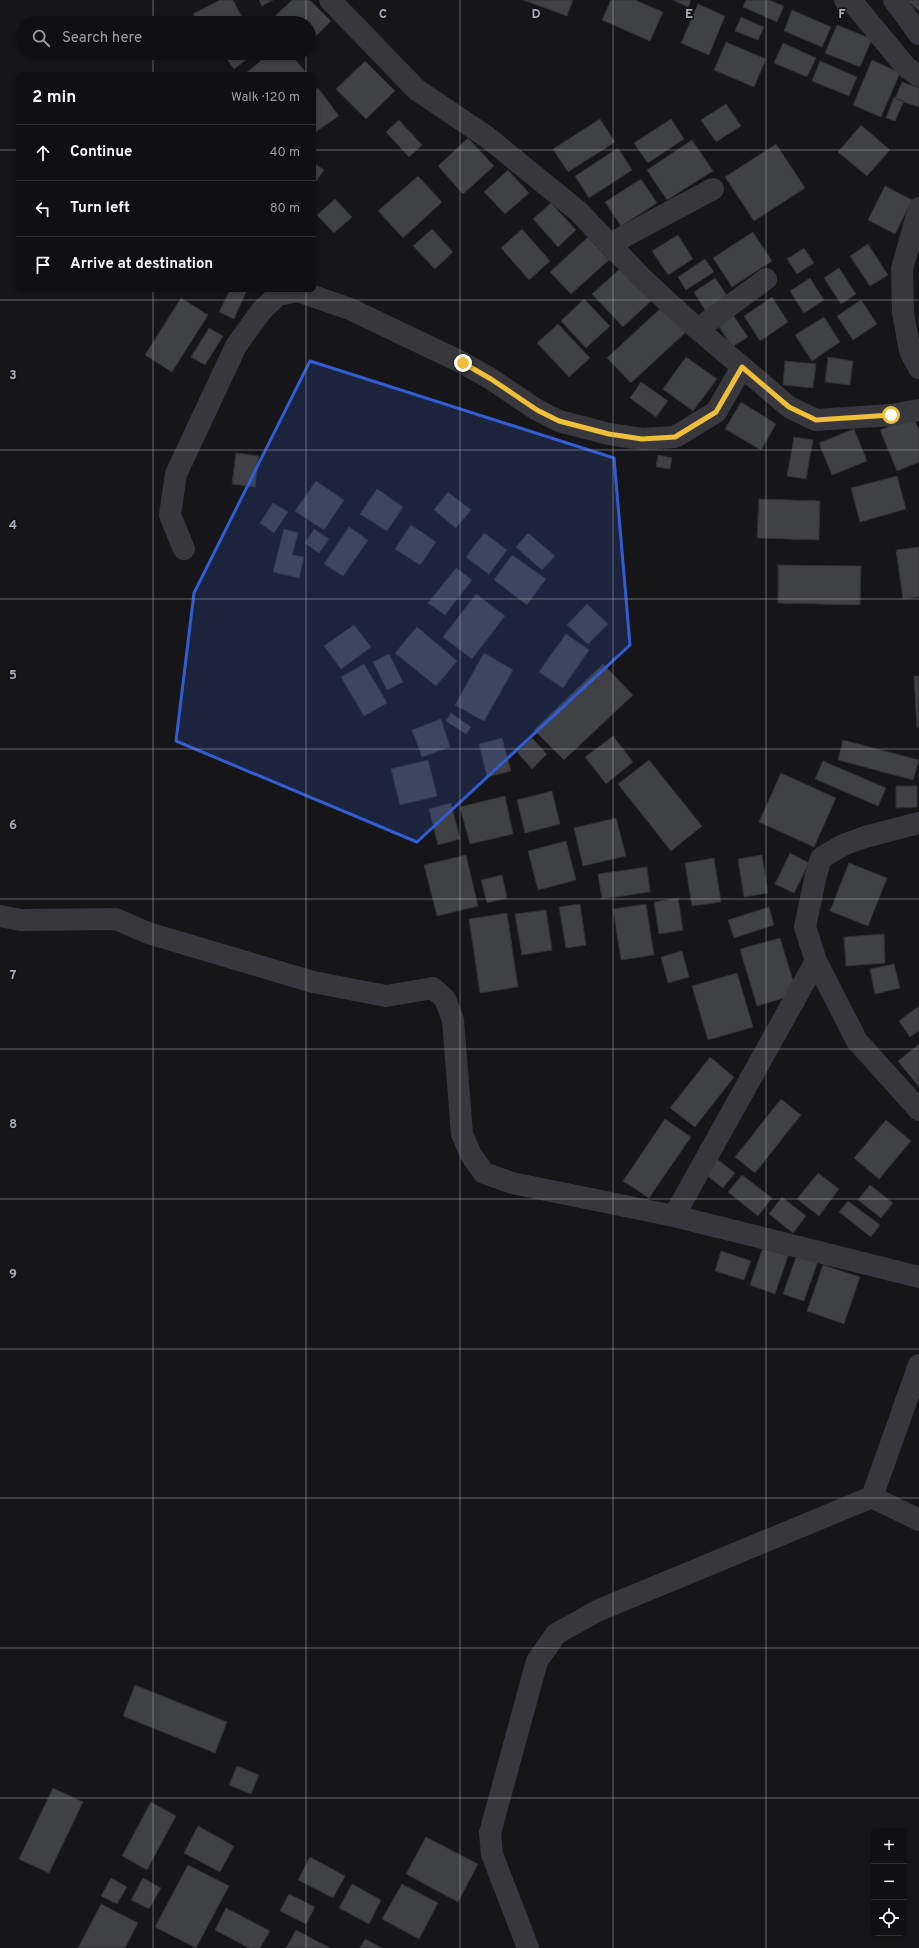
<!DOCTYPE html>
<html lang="en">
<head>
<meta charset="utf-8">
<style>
	:root { --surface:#101012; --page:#1e1e20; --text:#f1f3f6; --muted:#9c9d9f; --line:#303032 }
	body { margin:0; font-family:Overpass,sans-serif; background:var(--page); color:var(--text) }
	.controls { position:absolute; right:12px; bottom:12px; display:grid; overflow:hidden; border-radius:6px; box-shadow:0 2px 6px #0003 }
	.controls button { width:36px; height:36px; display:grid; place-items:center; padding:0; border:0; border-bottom:1px solid var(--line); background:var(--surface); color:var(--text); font:20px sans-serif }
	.stop { position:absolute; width:12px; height:12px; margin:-9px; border:3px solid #efc037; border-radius:50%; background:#fff }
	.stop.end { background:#efc037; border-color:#fff; box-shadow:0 1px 4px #0008 }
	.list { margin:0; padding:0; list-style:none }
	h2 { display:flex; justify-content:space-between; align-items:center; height:52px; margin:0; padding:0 16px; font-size:17px }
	h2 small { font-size:13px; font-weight:400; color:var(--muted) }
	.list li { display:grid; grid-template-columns:26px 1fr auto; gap:12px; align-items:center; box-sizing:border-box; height:56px; padding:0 16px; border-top:1px solid var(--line) }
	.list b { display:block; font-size:15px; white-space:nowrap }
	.list em { font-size:13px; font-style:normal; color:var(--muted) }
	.icon { flex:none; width:22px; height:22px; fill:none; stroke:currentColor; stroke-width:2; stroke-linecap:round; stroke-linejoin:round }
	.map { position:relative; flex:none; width:919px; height:1948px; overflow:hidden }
	.search { position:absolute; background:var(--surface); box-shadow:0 2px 6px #0003; left:16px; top:16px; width:300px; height:44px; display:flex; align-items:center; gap:10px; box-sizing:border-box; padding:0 14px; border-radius:22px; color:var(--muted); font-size:15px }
	.panel { position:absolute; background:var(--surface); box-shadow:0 2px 6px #0003; left:16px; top:72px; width:300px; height:220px; border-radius:6px }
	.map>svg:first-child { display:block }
	.building { fill:#404145; stroke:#303034 }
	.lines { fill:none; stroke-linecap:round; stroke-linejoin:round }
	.street { stroke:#37373d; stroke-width:22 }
	.route { stroke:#efc037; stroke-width:5 }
	.marked { fill:#325cd3; fill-opacity:0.2; stroke:#325cd3; stroke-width:3; stroke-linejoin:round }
	.grid { fill:none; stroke:#a8acb8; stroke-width:1; stroke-opacity:0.55 }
	.grid-label { font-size:13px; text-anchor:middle; font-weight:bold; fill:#a8acb8; stroke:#111113; stroke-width:3; stroke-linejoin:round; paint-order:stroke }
</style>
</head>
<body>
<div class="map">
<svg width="919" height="1948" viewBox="0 0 919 1948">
	<rect width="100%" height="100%" fill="#161618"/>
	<!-- building -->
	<path class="building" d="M 220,0 L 233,0 L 245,23 L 198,23 L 193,14 Z
		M 259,0 L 273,0 L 262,6 Z
		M 292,0 L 310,0 L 331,21 L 309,43 L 309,23 L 280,23 L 274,17 Z
		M 523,0 L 573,0 L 567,16 Z
		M 611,0 L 635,0 L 663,12 L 650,41 L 602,20 Z
		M 673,0 L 691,0 L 688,7 Z
		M 746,0 L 769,0 L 784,6 L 777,22 L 743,7 Z
		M 907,0 L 919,0 L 919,11 Z
		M 698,4 L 725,16 L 709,55 L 681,43 Z
		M 792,10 L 831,27 L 822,47 L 784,31 Z
		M 741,17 L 764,27 L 758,40 L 735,31 Z
		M 837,25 L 872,39 L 860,67 L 825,53 Z
		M 726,42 L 766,59 L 754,87 L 714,70 Z
		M 783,43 L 816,58 L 807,77 L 774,63 Z
		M 222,53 L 255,53 L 234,69 Z
		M 270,53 L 290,53 L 307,74 L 245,74 Z
		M 872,60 L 900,73 L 881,117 L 853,105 Z
		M 365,61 L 395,91 L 366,119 L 336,89 Z
		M 820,61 L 857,77 L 849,96 L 812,81 Z
		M 902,82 L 919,88 L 919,107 L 895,99 Z
		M 318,88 L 339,116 L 314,133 L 314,91 Z
		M 894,97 L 904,101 L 895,121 L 886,118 Z
		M 726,104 L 741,126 L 716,142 L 701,120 Z
		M 600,119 L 615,142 L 568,172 L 553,149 Z
		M 671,119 L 684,139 L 648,163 L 634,143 Z
		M 399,120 L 422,145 L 409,157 L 386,132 Z
		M 861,125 L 890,150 L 867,176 L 838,152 Z
		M 468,138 L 494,166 L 463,194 L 438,166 Z
		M 692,140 L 713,171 L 667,200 L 647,170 Z
		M 776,144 L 805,188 L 754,221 L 725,177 Z
		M 618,148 L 632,170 L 589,198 L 575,176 Z
		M 314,163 L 324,170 L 314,184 Z
		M 508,170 L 529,193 L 505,214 L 484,192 Z
		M 418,176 L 442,202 L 403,238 L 378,211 Z
		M 641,179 L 657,203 L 621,226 L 605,202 Z
		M 885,186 L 912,200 L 895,234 L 868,220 Z
		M 335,199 L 352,217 L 334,233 L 317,215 Z
		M 551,203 L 576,230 L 558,247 L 533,219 Z
		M 432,229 L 453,252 L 435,269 L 413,246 Z
		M 522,229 L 550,261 L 529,280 L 501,248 Z
		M 753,232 L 772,261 L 732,287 L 713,258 Z
		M 678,235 L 693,259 L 668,275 L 652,251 Z
		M 588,237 L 609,260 L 571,294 L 550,272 Z
		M 868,244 L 888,275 L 870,286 L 850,256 Z
		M 804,248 L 814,263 L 797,274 L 787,259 Z
		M 705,259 L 714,272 L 686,290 L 678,277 Z
		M 621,268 L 652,300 L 623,327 L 592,294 Z
		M 839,268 L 856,294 L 841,304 L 824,278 Z
		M 715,278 L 728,297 L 706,312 L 694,292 Z
		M 810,278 L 824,300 L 804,313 L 790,291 Z
		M 230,290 L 247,290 L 234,319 L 219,312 Z
		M 772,297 L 788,322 L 760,341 L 744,316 Z
		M 181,298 L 208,315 L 172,372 L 145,355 Z
		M 584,299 L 610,326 L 586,348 L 561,321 Z
		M 861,300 L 877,324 L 853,340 L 837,316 Z
		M 663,306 L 687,331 L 631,383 L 607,358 Z
		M 733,315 L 748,337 L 732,347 L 718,325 Z
		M 824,317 L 840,342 L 812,361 L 795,335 Z
		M 558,324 L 590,358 L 569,377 L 537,343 Z
		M 209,328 L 223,336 L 205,365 L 191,357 Z
		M 686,357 L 717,379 L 693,411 L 663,389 Z
		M 828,357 L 853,361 L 850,385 L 825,382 Z
		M 785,361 L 816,364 L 813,388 L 783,385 Z
		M 641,382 L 668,401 L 656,417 L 630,398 Z
		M 741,402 L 776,424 L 761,450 L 725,429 Z
		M 913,416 L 919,430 L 919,462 L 897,471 L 880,430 Z
		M 854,429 L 867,461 L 832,475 L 819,443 Z
		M 794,437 L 813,440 L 806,479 L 787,476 Z
		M 236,453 L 259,456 L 255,487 L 232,484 Z
		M 658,455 L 672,458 L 670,469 L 656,467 Z
		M 897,476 L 906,509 L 860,522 L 851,488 Z
		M 316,481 L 344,500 L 324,530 L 295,511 Z
		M 377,489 L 403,507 L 387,531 L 360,514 Z
		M 448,492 L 471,510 L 456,528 L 434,510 Z
		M 759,499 L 820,501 L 819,540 L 757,538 Z
		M 273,503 L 288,512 L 274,533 L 260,523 Z
		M 411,525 L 436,542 L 420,565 L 395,549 Z
		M 349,527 L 368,540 L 343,576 L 324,564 Z
		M 284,529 L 298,533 L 292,555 L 304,557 L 299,578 L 273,572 Z
		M 314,529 L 329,539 L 319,553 L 305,543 Z
		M 484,533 L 507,550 L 489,574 L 466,557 Z
		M 528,533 L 555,556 L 542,570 L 516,547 Z
		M 919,547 L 919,597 L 903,599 L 896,550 Z
		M 512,555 L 546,579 L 527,605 L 494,580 Z
		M 778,565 L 861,566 L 860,605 L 778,603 Z
		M 456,568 L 472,580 L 445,615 L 428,603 Z
		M 476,594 L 505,616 L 472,659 L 443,637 Z
		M 587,604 L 608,624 L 588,644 L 567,625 Z
		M 354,625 L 371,647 L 341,669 L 324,646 Z
		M 417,627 L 457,661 L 436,686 L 395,653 Z
		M 566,634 L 589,650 L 563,688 L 539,672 Z
		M 484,653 L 513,670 L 484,721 L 455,705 Z
		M 389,654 L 403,682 L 387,690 L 373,662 Z
		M 364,664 L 387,703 L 364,716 L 341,677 Z
		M 603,664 L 633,695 L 564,760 L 534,730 Z
		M 914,676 L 919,676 L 919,727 L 917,728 Z
		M 451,713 L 471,727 L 466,734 L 446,721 Z
		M 441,719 L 450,747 L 422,757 L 412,730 Z
		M 613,736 L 633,762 L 606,784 L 585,757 Z
		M 502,738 L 511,771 L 487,777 L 479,744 Z
		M 532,738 L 547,754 L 532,769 L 517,752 Z
		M 843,740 L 919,760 L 913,780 L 838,760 Z
		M 428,760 L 437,796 L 400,805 L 391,769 Z
		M 649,760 L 702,826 L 671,851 L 618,784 Z
		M 823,761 L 886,788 L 878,806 L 815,779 Z
		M 781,773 L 836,798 L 814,847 L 759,822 Z
		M 896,786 L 917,786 L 917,807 L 896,808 Z
		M 552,791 L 560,824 L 525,833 L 517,800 Z
		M 505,796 L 513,834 L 470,844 L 460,807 Z
		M 451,803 L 460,839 L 438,845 L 429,809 Z
		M 616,818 L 626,856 L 583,866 L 574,828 Z
		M 566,841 L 576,880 L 538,890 L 528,851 Z
		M 790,853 L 809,863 L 794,893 L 775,884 Z
		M 466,855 L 478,906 L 437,916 L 424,865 Z
		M 762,855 L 768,893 L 744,897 L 738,859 Z
		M 714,858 L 721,902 L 692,906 L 685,863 Z
		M 849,863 L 887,878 L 868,926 L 830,911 Z
		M 647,867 L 650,892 L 602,899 L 598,874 Z
		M 502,875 L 507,898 L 487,903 L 481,880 Z
		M 678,898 L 683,930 L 659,934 L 654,902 Z
		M 580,904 L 586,945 L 566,948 L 559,907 Z
		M 646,904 L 654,955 L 621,960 L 613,909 Z
		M 769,907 L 774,925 L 734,938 L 728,920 Z
		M 546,910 L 552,950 L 522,955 L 515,914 Z
		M 507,913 L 518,987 L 480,993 L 469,919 Z
		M 884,934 L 885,963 L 846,966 L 844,937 Z
		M 780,938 L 797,994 L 757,1006 L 740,949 Z
		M 682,951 L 689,977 L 668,983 L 661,957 Z
		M 894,964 L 900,988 L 875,994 L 870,969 Z
		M 737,973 L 753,1027 L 708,1040 L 692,986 Z
		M 919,1006 L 919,1031 L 910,1037 L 899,1021 Z
		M 919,1044 L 919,1087 L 898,1061 Z
		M 710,1057 L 734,1077 L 695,1127 L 670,1108 Z
		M 781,1099 L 801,1115 L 755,1173 L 735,1157 Z
		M 665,1119 L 691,1137 L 649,1198 L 623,1181 Z
		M 886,1120 L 911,1141 L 879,1179 L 854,1158 Z
		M 717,1159 L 735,1173 L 723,1188 L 705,1174 Z
		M 818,1173 L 839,1189 L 819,1216 L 797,1199 Z
		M 742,1175 L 772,1198 L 758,1216 L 728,1192 Z
		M 870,1185 L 893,1203 L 881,1218 L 858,1200 Z
		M 782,1197 L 806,1216 L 793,1233 L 769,1214 Z
		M 848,1201 L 880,1225 L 871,1237 L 839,1212 Z
		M 763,1247 L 788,1256 L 775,1294 L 750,1285 Z
		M 721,1251 L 751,1261 L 744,1280 L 715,1271 Z
		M 797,1254 L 818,1261 L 804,1301 L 783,1294 Z
		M 823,1265 L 860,1277 L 844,1324 L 807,1311 Z
		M 135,1685 L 227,1722 L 215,1753 L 123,1716 Z
		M 237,1766 L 259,1775 L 251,1794 L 229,1785 Z
		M 53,1788 L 83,1802 L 49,1873 L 19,1859 Z
		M 151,1802 L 176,1816 L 147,1870 L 122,1856 Z
		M 198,1826 L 234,1846 L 220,1872 L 184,1853 Z
		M 426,1837 L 478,1864 L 458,1902 L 406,1874 Z
		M 310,1857 L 345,1876 L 333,1898 L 298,1880 Z
		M 188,1865 L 229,1886 L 196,1948 L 155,1927 Z
		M 111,1878 L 127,1887 L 117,1904 L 101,1896 Z
		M 143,1878 L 161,1888 L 149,1909 L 131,1900 Z
		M 352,1884 L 381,1900 L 369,1924 L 339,1908 Z
		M 402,1884 L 438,1903 L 419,1939 L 382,1919 Z
		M 289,1894 L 315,1907 L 306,1924 L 280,1911 Z
		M 101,1904 L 138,1923 L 125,1948 L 78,1948 Z
		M 226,1908 L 270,1931 L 260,1948 L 249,1948 L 215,1930 Z
		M 296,1930 L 330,1948 L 286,1948 Z
		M 365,1939 L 382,1948 L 360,1948 Z"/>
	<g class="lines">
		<!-- street -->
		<path class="street" d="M 330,0 L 417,90 L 487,137 L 578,211 L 642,278 L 693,325 L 789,407 L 816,420 L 891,415 L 919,410
			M 845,0 L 854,4 L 906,67 L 919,76
			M 894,0 L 919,34
			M 919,208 L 902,269 L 903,313 L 910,351 L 919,368
			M 610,244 L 713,189
			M 698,329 L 766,279
			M 184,549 L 170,515 L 176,474 L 236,346 L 262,310 L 278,295 L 298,291 L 350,309 L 463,363 L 491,379 L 537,410 L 559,421 L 609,434 L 642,439 L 675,437 L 716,412 L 742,367
			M 919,823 L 865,837 L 843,845 L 821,858 L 815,879 L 805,927 L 816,961 L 857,1041 L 919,1110
			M 0,916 L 21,920 L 116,919 L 148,933 L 313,982 L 386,996 L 433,988 L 445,999 L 453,1020 L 462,1134 L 471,1155 L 484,1173 L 512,1183 L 674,1216
			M 816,961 L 674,1216 L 919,1277
			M 919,1365 L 872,1497 L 919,1520
			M 528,1948 L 492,1854 L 490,1833 L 537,1661 L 556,1634 L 597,1611 L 872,1497"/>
	</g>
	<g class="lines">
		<!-- route -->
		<path class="route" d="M 463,363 L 491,379 L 537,410 L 559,421 L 609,434 L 642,439 L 675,437 L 716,412 L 742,367 L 789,407 L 816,420 L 891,415"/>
	</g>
	<!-- marked area -->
	<path class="marked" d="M 310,361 L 614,458 L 630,645 L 417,842 L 176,741 L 194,593 Z"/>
	<!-- grid -->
	<path class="grid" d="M 153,0 L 153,23M 306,0 L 306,23M 460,0 L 460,1948M 613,0 L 613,1948M 766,0 L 766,1948M 153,53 L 153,74M 306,53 L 306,74M 0,150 L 18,150M 314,150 L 919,150M 153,290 L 153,1948M 306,290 L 306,1948M 0,300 L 919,300M 0,450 L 919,450M 0,599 L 919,599M 0,749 L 919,749M 0,899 L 919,899M 0,1049 L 919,1049M 0,1199 L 919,1199M 0,1349 L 919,1349M 0,1498 L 919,1498M 0,1648 L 919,1648M 0,1798 L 919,1798"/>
	<g class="grid-label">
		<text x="383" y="18">C</text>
		<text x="536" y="18">D</text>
		<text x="689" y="18">E</text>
		<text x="842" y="18">F</text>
		<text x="13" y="379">3</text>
		<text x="13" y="529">4</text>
		<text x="13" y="679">5</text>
		<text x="13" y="829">6</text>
		<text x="13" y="979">7</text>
		<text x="13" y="1128">8</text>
		<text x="13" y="1278">9</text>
	</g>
</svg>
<div class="controls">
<button>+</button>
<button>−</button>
<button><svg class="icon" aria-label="locate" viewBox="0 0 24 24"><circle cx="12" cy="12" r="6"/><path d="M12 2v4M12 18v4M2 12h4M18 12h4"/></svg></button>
</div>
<div class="stop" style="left:891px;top:415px"></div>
<div class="stop end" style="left:463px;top:363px"></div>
<div class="search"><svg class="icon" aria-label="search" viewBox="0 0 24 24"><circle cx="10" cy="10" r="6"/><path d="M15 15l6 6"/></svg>Search here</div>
<section class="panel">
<h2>2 min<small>Walk · 120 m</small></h2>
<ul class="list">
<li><svg class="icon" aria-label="ahead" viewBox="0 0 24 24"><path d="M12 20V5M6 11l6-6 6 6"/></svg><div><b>Continue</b></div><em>40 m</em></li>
<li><svg class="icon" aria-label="left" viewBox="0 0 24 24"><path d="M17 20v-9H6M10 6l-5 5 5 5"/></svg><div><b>Turn left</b></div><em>80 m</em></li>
<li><svg class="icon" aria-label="arrive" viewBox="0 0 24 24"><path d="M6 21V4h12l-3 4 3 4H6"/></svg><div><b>Arrive at destination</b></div></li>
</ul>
</section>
</div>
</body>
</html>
